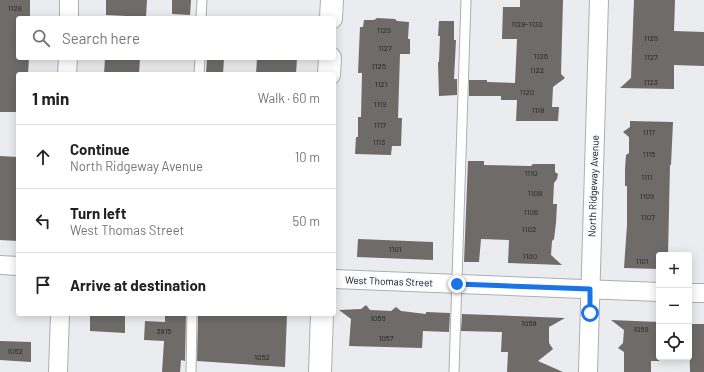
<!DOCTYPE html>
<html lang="en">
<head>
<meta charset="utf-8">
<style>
	:root { --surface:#fff; --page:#f2f2f2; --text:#222; --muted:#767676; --line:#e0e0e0 }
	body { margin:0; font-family:Barlow,sans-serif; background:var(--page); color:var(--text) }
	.controls { position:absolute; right:12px; bottom:12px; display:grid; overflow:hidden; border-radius:4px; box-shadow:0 2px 10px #0003 }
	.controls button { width:36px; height:36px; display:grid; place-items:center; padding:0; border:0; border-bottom:1px solid var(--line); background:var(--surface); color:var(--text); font:20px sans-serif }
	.stop { position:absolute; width:12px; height:12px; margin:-9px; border:3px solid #1a73e8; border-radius:50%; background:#fff }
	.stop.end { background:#1a73e8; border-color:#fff; box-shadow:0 1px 4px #0008 }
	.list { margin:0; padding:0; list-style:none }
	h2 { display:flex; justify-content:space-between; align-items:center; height:52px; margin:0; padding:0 16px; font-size:17px }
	h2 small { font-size:13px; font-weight:400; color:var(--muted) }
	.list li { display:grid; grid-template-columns:26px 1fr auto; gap:12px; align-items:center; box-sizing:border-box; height:64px; padding:0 16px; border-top:1px solid var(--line) }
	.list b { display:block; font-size:15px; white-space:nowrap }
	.list p { margin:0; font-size:13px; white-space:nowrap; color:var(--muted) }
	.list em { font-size:13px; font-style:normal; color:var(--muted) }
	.icon { flex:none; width:22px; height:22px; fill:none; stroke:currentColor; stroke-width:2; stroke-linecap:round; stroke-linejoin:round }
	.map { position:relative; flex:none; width:704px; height:372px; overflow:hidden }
	.search { position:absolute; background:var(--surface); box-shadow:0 2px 10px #0003; left:16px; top:16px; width:320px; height:44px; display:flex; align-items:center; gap:10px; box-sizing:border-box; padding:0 14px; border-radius:4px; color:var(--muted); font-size:15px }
	.panel { position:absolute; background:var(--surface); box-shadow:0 2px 10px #0003; left:16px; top:72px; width:320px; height:244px; border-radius:4px }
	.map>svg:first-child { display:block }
	.building { fill:#6e6b68 }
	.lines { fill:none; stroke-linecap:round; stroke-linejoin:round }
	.service-casing { stroke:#acaeb2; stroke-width:11 }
	.minor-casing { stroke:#acaeb2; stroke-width:20 }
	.tertiary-casing { stroke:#acaeb2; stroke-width:24 }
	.service { stroke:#fff; stroke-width:9 }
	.minor { stroke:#fff; stroke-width:18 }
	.tertiary { stroke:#fff; stroke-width:22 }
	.route { stroke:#1a73e8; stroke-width:5 }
	.labels { text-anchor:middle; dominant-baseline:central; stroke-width:4; stroke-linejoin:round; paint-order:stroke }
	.number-label { font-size:8px; fill:#262626 }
	.street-label { font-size:10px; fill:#0e0f10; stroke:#f7f9fd }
</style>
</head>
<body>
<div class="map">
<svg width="704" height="372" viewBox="0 0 704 372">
	<rect width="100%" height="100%" fill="#eaecf0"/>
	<!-- building -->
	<path class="building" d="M 0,0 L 30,0 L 30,17 L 18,17 L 18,58 L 29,58 L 28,74 L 18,74 L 18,112 L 0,112 Z
		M 106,0 L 147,0 L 146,17 L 106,15 Z
		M 172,0 L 191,0 L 190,15 L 172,14 Z
		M 520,0 L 563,0 L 561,74 L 565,78 L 553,87 L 552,107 L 559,107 L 558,121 L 516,121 L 517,100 L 501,100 L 501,96 L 469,96 L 469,80 L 487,80 L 487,82 L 515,83 L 517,39 L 502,39 L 503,7 L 520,7 Z
		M 634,0 L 675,0 L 674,31 L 704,32 L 704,66 L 674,65 L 674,89 L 620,88 L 631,78 Z
		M 377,18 L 395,19 L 397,21 L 409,22 L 408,39 L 410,39 L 410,54 L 400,54 L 398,118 L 402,118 L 401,146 L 392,146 L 391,155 L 355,154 L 356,137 L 358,137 L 358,117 L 361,117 L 362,73 L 358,73 L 360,27 L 363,27 L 364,20 L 374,20 Z
		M 439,21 L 454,21 L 454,40 L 456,40 L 454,79 L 457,79 L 457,95 L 439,96 L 438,62 L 439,62 L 440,36 L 438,36 Z
		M 105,58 L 140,58 L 139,74 L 104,74 Z
		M 207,58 L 224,58 L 223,74 L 206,74 Z
		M 257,58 L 297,58 L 296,74 L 256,74 Z
		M 630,121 L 673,122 L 671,165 L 670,165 L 668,255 L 659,255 L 659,269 L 624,268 L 627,225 L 627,186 L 625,186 L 625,169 L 626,155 L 629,153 L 629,137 L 623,132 L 630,127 Z
		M 0,156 L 18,157 L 18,241 L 0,240 Z
		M 468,161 L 484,161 L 484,165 L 531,166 L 533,164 L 555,164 L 555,172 L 558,174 L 557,179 L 554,183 L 553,204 L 557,204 L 556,223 L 554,239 L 552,241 L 551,255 L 562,265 L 508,263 L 509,240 L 481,239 L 479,262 L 464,262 Z
		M 358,239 L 433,242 L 433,260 L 357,257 Z
		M 366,305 L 370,310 L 391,311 L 396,307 L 401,311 L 426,314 L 426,312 L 450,313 L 449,332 L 423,331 L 422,348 L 349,346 L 351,319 L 339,310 L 361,309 Z
		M 90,314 L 125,314 L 125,333 L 90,331 Z
		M 165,314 L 186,314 L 185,361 L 181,360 L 180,372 L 162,372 L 164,341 L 144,340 L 145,321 L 165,322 Z
		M 198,314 L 287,314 L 285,367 L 197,361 Z
		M 462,314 L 565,318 L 549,327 L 549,343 L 553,349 L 538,361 L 563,372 L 507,372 L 508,352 L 501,352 L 502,332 L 461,331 Z
		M 611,320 L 659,322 L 659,361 L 651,361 L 651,372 L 624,372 L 624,352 L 618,348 L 623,343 L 624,330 Z
		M 689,324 L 704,324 L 704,372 L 690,372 Z
		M 0,341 L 31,342 L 31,362 L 0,360 Z"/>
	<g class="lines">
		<!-- service casing -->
		<g class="service-casing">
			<path id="service" d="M 201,18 L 202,0
				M 199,74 L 200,58
				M 191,372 L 192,314
				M 454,372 L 466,0"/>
		</g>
		<!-- minor casing -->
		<g class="minor-casing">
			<path id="minor" d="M 69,18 L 69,0
				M 67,74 L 68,58
				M 0,265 L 18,266
				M 334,279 L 659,292
				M 689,293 L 704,293
				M 58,372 L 60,314
				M 588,372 L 599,0"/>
		</g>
		<!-- tertiary casing -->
		<g class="tertiary-casing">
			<path id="tertiary" d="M 331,18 L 332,0
				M 329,74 L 330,58
				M 320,372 L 322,314"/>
		</g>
		<!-- service -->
		<use href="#service" class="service"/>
		<!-- minor -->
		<use href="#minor" class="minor"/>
		<!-- tertiary -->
		<use href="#tertiary" class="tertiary"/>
	</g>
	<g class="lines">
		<!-- route -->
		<path class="route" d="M 457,284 L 590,289 L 590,313"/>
	</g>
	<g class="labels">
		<!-- number labels -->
		<g class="number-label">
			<text x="15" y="8">1128</text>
			<text x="527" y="24">1128-1130</text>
			<text x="384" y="30">1129</text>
			<text x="651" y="38">1129</text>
			<text x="385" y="48">1127</text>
			<text x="541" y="56">1126</text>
			<text x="651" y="57">1127</text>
			<text x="379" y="66">1125</text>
			<text x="537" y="70">1122</text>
			<text x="651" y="82">1123</text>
			<text x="381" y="84">1121</text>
			<text x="527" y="92">1120</text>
			<text x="380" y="104">1119</text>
			<text x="538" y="110">1118</text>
			<text x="380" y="125">1117</text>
			<text x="649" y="132">1117</text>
			<text x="379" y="142">1113</text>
			<text x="649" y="154">1115</text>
			<text x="531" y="173">1110</text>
			<text x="647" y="177">1111</text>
			<text x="535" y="193">1108</text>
			<text x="647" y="196">1109</text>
			<text x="531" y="212">1106</text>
			<text x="648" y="217">1107</text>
			<text x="529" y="229">1102</text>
			<text x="395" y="249">1101</text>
			<text x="530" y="256">1100</text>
			<text x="642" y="261">1101</text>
			<text x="378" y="318">1059</text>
			<text x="529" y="323">1058</text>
			<text x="641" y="329">1059</text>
			<text x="164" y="331">3815</text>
			<text x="386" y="338">1057</text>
			<text x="15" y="351">1052</text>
			<text x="262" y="357">1052</text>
		</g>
		<!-- street labels -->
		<g class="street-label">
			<text transform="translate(593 186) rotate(-88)">North Ridgeway Avenue</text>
			<text transform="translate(389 281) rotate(2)">West Thomas Street</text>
		</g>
	</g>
</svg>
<div class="controls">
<button>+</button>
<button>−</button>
<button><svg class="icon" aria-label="locate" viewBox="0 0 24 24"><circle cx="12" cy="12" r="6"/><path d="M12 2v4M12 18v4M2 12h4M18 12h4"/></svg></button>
</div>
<div class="stop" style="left:590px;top:313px"></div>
<div class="stop end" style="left:457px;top:284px"></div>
<div class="search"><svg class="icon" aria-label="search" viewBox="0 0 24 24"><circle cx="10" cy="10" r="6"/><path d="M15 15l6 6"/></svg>Search here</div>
<section class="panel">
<h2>1 min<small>Walk · 60 m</small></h2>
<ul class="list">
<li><svg class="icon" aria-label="ahead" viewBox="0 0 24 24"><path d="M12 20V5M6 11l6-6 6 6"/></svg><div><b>Continue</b><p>North Ridgeway Avenue</p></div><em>10 m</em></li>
<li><svg class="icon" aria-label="left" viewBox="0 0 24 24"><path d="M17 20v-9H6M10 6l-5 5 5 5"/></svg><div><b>Turn left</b><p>West Thomas Street</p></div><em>50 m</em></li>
<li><svg class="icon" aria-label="arrive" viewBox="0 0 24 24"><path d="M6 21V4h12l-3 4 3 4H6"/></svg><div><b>Arrive at destination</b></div></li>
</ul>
</section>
</div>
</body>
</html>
